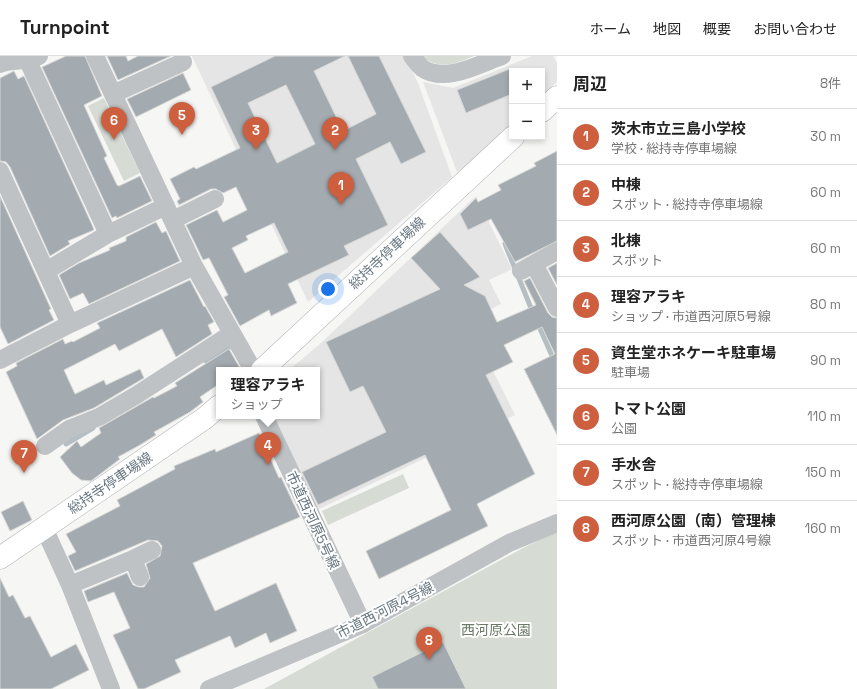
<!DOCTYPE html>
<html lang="ja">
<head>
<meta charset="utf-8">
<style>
	:root { --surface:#fff; --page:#f2f2f2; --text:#222; --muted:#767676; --line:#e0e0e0; --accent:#cd5e3e }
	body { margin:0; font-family:"Space Grotesk","Noto Sans JP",sans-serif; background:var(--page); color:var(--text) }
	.controls { position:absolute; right:12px; top:12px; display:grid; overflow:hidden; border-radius:0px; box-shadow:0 2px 6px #0003 }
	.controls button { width:36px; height:36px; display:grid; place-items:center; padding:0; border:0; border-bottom:1px solid var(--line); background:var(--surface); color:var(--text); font:20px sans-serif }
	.you { position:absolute; left:328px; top:233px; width:14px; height:14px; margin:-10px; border:3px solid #fff; border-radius:50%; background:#1a73e8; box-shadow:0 0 0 6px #1a73e833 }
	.badge { display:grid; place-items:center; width:26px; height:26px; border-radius:50%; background:var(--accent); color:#fff; font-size:13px; font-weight:700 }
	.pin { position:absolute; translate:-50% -33px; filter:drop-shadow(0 1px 2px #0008) }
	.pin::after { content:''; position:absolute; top:21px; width:14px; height:12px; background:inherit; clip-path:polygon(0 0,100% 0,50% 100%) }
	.popup { position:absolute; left:216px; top:311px; width:104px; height:52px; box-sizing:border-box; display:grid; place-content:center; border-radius:0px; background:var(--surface); filter:drop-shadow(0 1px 3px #0005); font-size:13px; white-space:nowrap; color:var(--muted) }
	.popup b { font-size:15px; color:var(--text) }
	.popup::after { content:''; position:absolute; left:50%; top:100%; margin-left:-8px; border:8px solid transparent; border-top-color:var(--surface) }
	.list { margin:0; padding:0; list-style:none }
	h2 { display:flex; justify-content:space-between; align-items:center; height:52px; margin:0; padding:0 16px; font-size:17px }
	h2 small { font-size:13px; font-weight:400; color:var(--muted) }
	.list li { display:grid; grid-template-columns:26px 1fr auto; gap:12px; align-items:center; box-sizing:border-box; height:56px; padding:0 16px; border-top:1px solid var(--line) }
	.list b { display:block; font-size:15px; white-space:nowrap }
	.list p { margin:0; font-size:13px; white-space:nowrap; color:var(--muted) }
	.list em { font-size:13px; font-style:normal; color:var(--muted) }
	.map { position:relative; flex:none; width:557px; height:633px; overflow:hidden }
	header { display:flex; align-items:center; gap:24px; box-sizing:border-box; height:56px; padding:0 20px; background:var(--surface); border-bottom:1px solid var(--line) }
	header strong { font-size:19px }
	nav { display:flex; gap:22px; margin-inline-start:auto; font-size:14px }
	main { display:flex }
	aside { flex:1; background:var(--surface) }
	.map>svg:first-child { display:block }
	.built { fill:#e4e5e4 }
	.green { fill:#d6dbd4 }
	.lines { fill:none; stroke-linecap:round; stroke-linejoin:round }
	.stream { stroke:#b5bfc3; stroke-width:5 }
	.building { fill:#a4abb0; stroke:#d8d8d6; fill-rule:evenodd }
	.major-casing { stroke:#b2b6b9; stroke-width:23 }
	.minor { stroke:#bec2c5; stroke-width:18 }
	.major { stroke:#fff; stroke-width:22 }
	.labels { text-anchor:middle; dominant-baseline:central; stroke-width:4; stroke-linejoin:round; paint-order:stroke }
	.street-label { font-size:14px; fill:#697781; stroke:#fff }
	.park-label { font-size:14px; fill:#6b7967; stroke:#fff }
</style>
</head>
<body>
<header>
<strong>Turnpoint</strong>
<nav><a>ホーム</a><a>地図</a><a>概要</a><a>お問い合わせ</a></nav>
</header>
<main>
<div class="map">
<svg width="557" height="633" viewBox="0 0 557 633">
	<rect width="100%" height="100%" fill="#f6f6f4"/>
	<!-- built -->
	<path class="built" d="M 192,0 L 405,0 L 418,27 L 452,121 L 308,246 Z
		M 532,0 L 553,0 L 557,7 L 557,26 L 542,40 L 542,15 L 512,15 L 512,68 L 476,102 L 457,116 L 423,26 L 453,32 Z
		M 476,140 L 512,213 L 489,224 L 501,248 L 468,265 L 515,359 L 315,455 L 269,360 L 317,360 L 317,314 L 289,314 L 321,287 Z"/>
	<!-- green -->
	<path class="green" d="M 420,0 L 474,0 C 452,9 441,14 420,0 Z
		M 104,42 L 140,117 L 124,125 L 88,50 Z
		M 403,418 L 409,432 L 328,469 L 322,455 Z
		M 557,475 L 557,633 L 264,633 L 523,492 Z"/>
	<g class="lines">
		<!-- stream -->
		<path class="stream" d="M 510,185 L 505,188 L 533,257
			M 537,266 L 557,311
			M 206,305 L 231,290
			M 66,388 L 93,372"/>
	</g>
	<!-- building -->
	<path class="building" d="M 66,0 L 85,0 L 102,40 L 84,49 L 107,100 L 104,102 L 117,129 L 119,130 L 140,120 L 152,145 L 117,162 L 116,160 L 112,162 L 42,11 Z
		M 107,0 L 126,0 L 128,5 L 138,0 L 171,0 L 118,24 Z
		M 275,0 L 345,0 L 314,15 L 343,75 L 376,58 L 348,0 L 379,0 L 426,96 L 401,108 L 390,86 L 356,103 L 388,169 L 344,190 L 349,199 L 288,228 L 297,247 L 271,260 L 269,254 L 240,270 L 224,241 L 228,239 L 209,202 L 203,204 L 186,169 L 217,154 L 223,166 L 247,154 L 236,131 L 223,137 L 216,133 L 211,133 L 179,149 L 177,145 L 180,143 L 170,123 L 194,111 L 196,113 L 240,92 L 211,31 ZM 286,29 L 315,88 L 277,107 L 248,47 ZM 274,167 L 288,196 L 245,217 L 232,192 L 248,184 L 246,180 Z
		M 512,12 L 512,38 L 466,57 L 457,34 Z
		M 14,15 L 18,23 L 24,20 L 93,171 L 94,174 L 68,185 L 70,188 L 50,200 L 10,111 L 6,106 L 0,105 L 0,22 Z
		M 183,17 L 191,34 L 136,61 L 127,43 Z
		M 557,95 L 557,185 L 515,206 L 491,163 L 468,174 L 460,158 L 476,142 L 478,146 L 501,134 L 498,129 L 536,110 L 534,107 Z
		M 0,140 L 51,253 L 49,254 L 54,264 L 8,288 L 0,271 Z
		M 156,166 L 162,177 L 166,175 L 180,205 L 89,248 L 83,237 L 70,243 L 59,219 L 79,207 L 110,194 L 109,192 L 126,185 L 126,181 Z
		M 440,176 L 480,221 L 464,229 L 485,240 L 497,266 L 536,249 L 524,225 L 530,222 L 548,257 L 552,261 L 557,262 L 557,379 L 524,313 L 555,298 L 542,271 L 504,289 L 513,306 L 486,319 L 535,418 L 477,448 L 488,470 L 379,523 L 366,495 L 451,454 L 425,399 L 318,449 L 302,416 L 386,376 L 363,330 L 350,336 L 326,286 L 440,233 L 411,202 Z
		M 557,207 L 557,229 L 548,212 Z
		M 190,224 L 204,251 L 205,250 L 214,266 L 208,269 L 212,278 L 176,301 L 162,273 L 119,295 L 115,288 L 64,314 L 75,338 L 104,324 L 106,329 L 140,313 L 144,322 L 94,352 L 63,364 L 37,383 L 6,316 L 17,310 L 16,307 L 63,283 L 65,288 L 72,285 L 73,286 L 100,272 L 97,267 Z
		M 229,293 L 241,314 L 219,314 L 219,328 L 200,341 L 203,346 L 190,356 L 154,376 L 156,379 L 140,389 L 118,401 L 120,403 L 91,425 L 81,424 L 72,417 L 60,401 L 77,385 L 81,391 L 101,377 L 99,372 L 153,341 L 154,342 L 177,330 L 175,327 Z
		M 259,377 L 279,422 L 281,421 L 300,461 L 193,507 L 215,555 L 276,527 L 297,575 L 270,587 L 266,577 L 235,592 L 230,580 L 175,604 L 181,616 L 144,633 L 138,633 L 113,579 L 130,572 L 114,536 L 88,546 L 84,535 L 127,517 L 133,529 L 139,531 L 144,531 L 150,522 L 146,508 L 160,500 L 162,490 L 158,485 L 148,484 L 75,515 L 68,500 L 76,496 L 66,478 L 120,450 L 117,444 L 175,413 L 174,410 L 215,393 L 216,396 Z
		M 23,445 L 32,464 L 10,475 L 1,456 Z
		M 0,522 L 9,541 L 13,539 L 25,562 L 30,560 L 51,601 L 76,588 L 89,614 L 51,633 L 0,633 Z
		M 443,586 L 466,633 L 378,633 L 372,621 Z"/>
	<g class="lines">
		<!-- major casing -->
		<g class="major-casing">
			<path id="major" d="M 542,55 L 557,41
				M 262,314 L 513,81
				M 0,502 L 205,362 L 219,350"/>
		</g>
		<!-- minor -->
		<path class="minor" d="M 95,0 L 194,210 L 253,314
			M 412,0 C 415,4 419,9 422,12 C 445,28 479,8 502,0
			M 28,5 L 108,178
			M 0,8 C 14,2 25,7 39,0
			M 113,38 L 183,6
			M 0,115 L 70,268
			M 173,164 L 215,143
			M 534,208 L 557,252
			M 46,215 L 108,178 L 166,150
			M 521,215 L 557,195
			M 0,304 L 70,268 L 194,210
			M 264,360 L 363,568
			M 45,390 L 69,373 L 99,361 L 135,340 L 231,278
			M 44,472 L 70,529 L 111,633
			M 133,503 L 152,494
			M 70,529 L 133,503 L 140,521
			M 209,633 L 363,568 L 509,487 L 557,467"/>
		<!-- major -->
		<use href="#major" class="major"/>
	</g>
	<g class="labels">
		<!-- street labels -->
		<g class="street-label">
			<text transform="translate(387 197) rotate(-43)">総持寺停車場線</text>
			<text transform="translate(110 427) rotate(-34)">総持寺停車場線</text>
			<text transform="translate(313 464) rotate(65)">市道西河原5号線</text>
			<text transform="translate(385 554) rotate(-27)">市道西河原4号線</text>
		</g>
		<!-- park labels -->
		<g class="park-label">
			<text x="496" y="574">西河原公園</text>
		</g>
	</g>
</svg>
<div class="controls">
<button>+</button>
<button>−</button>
</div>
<div class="you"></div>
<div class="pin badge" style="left:341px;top:149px">1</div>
<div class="pin badge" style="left:335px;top:94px">2</div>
<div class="pin badge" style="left:256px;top:94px">3</div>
<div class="pin badge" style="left:268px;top:409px">4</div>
<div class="popup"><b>理容アラキ</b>ショップ</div>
<div class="pin badge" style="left:182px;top:79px">5</div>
<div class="pin badge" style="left:114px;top:84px">6</div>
<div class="pin badge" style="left:24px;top:417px">7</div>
<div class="pin badge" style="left:429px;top:604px">8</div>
</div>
<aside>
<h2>周辺<small>8件</small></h2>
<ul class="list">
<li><span class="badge">1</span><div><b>茨木市立三島小学校</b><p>学校 · 総持寺停車場線</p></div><em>30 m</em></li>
<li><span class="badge">2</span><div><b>中棟</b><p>スポット · 総持寺停車場線</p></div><em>60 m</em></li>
<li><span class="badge">3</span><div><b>北棟</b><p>スポット</p></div><em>60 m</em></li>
<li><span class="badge">4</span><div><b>理容アラキ</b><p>ショップ · 市道西河原5号線</p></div><em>80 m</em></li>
<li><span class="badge">5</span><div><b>資生堂ホネケーキ駐車場</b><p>駐車場</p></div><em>90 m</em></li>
<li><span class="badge">6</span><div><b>トマト公園</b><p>公園</p></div><em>110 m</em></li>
<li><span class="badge">7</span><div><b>手水舎</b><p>スポット · 総持寺停車場線</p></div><em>150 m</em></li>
<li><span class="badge">8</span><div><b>西河原公園（南）管理棟</b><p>スポット · 市道西河原4号線</p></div><em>160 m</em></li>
</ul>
</aside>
</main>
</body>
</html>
